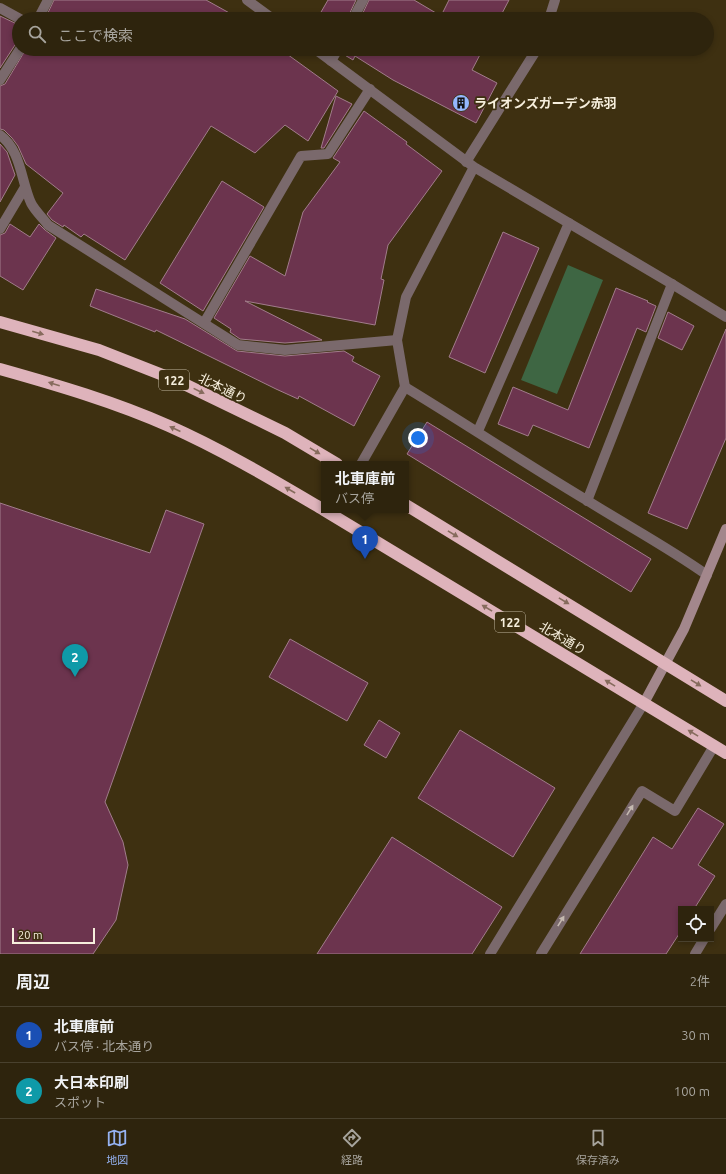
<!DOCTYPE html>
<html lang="ja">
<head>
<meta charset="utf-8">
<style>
	:root { --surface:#2e240d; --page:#3a301b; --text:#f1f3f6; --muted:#a7a49d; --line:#49412e; --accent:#95b2f1 }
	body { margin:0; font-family:Ubuntu,"Noto Sans JP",sans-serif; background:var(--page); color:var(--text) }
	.controls { position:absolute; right:12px; bottom:12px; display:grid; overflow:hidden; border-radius:0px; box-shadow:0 2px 6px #0003 }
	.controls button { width:36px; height:36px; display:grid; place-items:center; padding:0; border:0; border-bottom:1px solid var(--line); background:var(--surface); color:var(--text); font:20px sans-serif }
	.scale { position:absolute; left:12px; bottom:10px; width:83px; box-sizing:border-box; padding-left:4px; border:2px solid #f7efdd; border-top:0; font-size:11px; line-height:14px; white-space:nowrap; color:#f7efdd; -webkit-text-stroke:3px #3e3011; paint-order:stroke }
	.you { position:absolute; left:418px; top:438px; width:14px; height:14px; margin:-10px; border:3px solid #fff; border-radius:50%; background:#1a73e8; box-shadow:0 0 0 6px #1a73e833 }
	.badge { display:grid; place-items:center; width:26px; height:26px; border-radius:50%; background:var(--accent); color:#fff; font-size:13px; font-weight:700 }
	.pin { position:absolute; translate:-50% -33px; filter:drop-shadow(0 1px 2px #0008) }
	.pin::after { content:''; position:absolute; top:21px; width:14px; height:12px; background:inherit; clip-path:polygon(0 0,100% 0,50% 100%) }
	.popup { position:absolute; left:321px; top:461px; width:88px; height:52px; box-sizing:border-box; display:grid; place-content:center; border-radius:0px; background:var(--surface); filter:drop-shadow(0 1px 3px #0005); font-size:13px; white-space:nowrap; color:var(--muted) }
	.popup b { font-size:15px; color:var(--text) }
	.popup::after { content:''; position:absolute; left:50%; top:100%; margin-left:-8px; border:8px solid transparent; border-top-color:var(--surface) }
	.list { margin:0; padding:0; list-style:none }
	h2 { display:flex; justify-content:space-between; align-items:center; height:52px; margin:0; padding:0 16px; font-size:17px }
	h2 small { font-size:13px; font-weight:400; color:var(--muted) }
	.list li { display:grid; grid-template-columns:26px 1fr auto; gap:12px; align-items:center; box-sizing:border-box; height:56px; padding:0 16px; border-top:1px solid var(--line) }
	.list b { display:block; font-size:15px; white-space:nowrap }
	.list p { margin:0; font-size:13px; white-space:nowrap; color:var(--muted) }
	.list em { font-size:13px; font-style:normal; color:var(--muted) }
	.icon { flex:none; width:22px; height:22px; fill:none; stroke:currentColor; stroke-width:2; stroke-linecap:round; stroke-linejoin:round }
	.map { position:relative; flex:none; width:726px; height:954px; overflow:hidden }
	.search { position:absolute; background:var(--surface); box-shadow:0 2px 6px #0003; left:12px; right:12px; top:12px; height:44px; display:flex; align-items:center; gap:10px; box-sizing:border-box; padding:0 14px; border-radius:22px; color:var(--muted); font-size:15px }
	.sheet { height:164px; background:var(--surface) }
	nav { display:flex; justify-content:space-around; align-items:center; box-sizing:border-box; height:56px; border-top:1px solid var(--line); background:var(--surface); font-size:11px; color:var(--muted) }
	nav a { display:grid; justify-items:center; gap:2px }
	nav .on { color:var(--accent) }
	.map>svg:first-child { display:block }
	.green { fill:#3e6643 }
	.building { fill:#6c344e; stroke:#a17c8b }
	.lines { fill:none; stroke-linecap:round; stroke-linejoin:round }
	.lane { stroke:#7a696c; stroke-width:10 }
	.street { stroke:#7a696c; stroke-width:10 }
	.secondary { stroke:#a3878c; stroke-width:10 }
	.highway { stroke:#deb3bb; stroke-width:12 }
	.oneway { fill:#866b5d }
	.oneway2 { fill:#c5b9b0 }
	.labels { text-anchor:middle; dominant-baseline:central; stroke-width:3.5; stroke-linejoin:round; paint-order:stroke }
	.shield { fill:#3e3011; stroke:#c0b6a0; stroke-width:1 }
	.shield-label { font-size:12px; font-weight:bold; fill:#f7efdd }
	.poi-label { font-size:13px; font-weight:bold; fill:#f7efdd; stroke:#3e3011; text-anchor:start }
	.street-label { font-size:13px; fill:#f7efdd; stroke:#3e3011 }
</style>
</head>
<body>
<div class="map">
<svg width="726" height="954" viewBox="0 0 726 954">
	<rect width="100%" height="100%" fill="#3e3011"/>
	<!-- green -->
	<path class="green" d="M 568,265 L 603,280 L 557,394 L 521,380 Z"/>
	<!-- building -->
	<path class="building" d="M 54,0 L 206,0 L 233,15 L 231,19 L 45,19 Z
		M 328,0 L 356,0 L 347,19 L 317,19 Z
		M 369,0 L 414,0 L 441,16 L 449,0 L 509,0 L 499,19 L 360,19 Z
		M 0,16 L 19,25 L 19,43 L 15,45 L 0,68 Z
		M 26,49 L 280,49 L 338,91 L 308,141 L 285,125 L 255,153 L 211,126 L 125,260 L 84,234 L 81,237 L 64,225 L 63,227 L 52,220 L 47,214 L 63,193 L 26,164 L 18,146 L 12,138 L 4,130 L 0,129 L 0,86 L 5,84 Z
		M 344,49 L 483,49 L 472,70 L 497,83 L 476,123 L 393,80 L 355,56 L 353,60 L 343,54 Z
		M 336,96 L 352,104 L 324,148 L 321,148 Z
		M 364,111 L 407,142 L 406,144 L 442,171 L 388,245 L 381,279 L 384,280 L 375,325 L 245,301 L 322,340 L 285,343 L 240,339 L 230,332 L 231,329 L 214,318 L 250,256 L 285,276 L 303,212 L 340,162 L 333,158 Z
		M 0,144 L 7,152 L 15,175 L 0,202 Z
		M 222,181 L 264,207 L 203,311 L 160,283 Z
		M 10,224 L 30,237 L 39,224 L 45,230 L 56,238 L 23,290 L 0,276 L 0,235 L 5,233 Z
		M 503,232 L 539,248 L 485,373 L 449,357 Z
		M 616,288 L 648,301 L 647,302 L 656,306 L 646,332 L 637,328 L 589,448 L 533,425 L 528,436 L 498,424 L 513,387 L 568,410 Z
		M 96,289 L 185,319 L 237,351 L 285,356 L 344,351 L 354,357 L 352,361 L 380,376 L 354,426 L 299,396 L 298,399 L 276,389 L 156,330 L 155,332 L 90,306 Z
		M 668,312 L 694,326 L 682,350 L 658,338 Z
		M 726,329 L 726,438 L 687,529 L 648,513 Z
		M 427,422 L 651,559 L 631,592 L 407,454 Z
		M 0,503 L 150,553 L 166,510 L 204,524 L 105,802 L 123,842 L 128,865 L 116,920 L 93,954 L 0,954 Z
		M 290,639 L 368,683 L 347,721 L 269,677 Z
		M 379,720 L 400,733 L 386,758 L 364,745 Z
		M 460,730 L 555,788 L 513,857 L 418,798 Z
		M 698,808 L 724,824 L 698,865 L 715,876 L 694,909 L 681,909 L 681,931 L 666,954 L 580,954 L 653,837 L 672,849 Z
		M 392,837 L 502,907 L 472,954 L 317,954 Z"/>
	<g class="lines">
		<!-- lane -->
		<path class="lane" d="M 0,8 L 20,19
			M 38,19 L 48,0
			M 353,19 L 363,0
			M 549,19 L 555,0
			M 331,61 L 338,49
			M 0,80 L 20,49
			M 0,135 C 21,150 21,181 31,203 C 35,211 43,218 48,225 L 238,345 L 285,350 L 397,340
			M 466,162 L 537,49
			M 0,229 L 25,187
			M 204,323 L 301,156 L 328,154 L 370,89
			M 405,387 C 466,424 526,464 588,501 C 628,526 669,548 707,575
			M 478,431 L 569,223
			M 587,501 L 672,284
			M 711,928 L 726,904
			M 490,954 L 644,703
			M 541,954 L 642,791 L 675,811 L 714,746
			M 695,954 L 704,939"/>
		<!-- street -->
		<path class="street" d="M 247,0 L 273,19
			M 315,49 L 474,167 L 672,284 L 726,317
			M 361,464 L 405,387 L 397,340 L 406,297 L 474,167"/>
		<!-- secondary -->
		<path class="secondary" d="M 644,703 L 684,629 L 726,529"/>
		<!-- highway -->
		<path class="highway" d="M 0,322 L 99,350 L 178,381 L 285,433 L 337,464
			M 0,369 C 57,385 115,402 169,426 C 223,450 273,480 324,510
			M 406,505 L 726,701
			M 324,510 L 726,753"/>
	</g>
	<!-- one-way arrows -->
	<defs><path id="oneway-solid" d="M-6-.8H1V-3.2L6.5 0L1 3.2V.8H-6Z"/></defs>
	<g class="oneway">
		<use href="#oneway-solid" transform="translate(38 333) rotate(16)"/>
		<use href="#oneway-solid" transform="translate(54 384) rotate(-163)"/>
		<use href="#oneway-solid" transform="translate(199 391) rotate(26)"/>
		<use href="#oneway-solid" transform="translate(175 429) rotate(-155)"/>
		<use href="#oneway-solid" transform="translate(315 451) rotate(31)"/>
		<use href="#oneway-solid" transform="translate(290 490) rotate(-150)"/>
		<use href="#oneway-solid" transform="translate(453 534) rotate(31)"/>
		<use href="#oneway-solid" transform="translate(564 601) rotate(31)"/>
		<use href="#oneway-solid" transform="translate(487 608) rotate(-149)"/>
		<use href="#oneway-solid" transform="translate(610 683) rotate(-149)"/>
		<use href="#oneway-solid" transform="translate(696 683) rotate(32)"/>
		<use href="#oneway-solid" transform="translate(693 733) rotate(-149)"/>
	</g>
	<g class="oneway2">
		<use href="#oneway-solid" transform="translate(630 810) rotate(-58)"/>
		<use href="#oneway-solid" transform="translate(561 921) rotate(-58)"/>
	</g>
	<!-- icons -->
	<defs>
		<g id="building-disc" transform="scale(0.9)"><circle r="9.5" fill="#94b7fd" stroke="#3e3011"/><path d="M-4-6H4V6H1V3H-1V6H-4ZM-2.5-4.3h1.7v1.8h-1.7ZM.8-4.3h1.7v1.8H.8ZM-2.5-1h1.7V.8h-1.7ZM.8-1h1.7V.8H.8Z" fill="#111"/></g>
	</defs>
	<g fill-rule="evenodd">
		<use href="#building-disc" x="461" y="103"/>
	</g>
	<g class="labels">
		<!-- shield labels -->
		<g class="shield">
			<rect x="159" y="370" width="30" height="20" rx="3"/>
			<rect x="495" y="612" width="30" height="20" rx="3"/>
		</g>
		<g class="shield-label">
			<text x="174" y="380">122</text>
			<text x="510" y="622">122</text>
		</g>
		<!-- poi labels -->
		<g class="poi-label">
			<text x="474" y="103">ライオンズガーデン赤羽</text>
		</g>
		<!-- street labels -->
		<g class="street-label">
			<text transform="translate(223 388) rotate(26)">北本通り</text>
			<text transform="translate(563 638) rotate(31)">北本通り</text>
		</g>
	</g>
</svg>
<div class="controls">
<button><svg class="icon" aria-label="locate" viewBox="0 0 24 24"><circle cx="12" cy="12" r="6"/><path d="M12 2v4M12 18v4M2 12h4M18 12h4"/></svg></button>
</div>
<div class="scale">20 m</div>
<div class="you"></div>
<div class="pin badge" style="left:365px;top:559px;background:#1a4fb4">1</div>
<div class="popup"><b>北車庫前</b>バス停</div>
<div class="pin badge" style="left:75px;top:677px;background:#0f9aa8">2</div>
<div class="search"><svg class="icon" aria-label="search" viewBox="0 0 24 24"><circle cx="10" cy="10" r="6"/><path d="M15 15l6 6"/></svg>ここで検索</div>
</div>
<section class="sheet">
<h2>周辺<small>2件</small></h2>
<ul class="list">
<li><span class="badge" style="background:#1a4fb4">1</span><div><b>北車庫前</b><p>バス停 · 北本通り</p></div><em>30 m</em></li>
<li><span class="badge" style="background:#0f9aa8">2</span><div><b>大日本印刷</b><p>スポット</p></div><em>100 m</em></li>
</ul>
</section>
<nav>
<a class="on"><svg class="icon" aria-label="map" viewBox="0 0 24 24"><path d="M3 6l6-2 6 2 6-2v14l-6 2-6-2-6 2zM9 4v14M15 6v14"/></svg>地図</a>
<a><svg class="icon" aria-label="directions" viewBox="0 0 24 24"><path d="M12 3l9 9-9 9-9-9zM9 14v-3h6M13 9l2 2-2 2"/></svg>経路</a>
<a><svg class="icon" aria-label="saved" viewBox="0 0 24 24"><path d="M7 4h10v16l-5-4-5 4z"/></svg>保存済み</a>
</nav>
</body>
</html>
